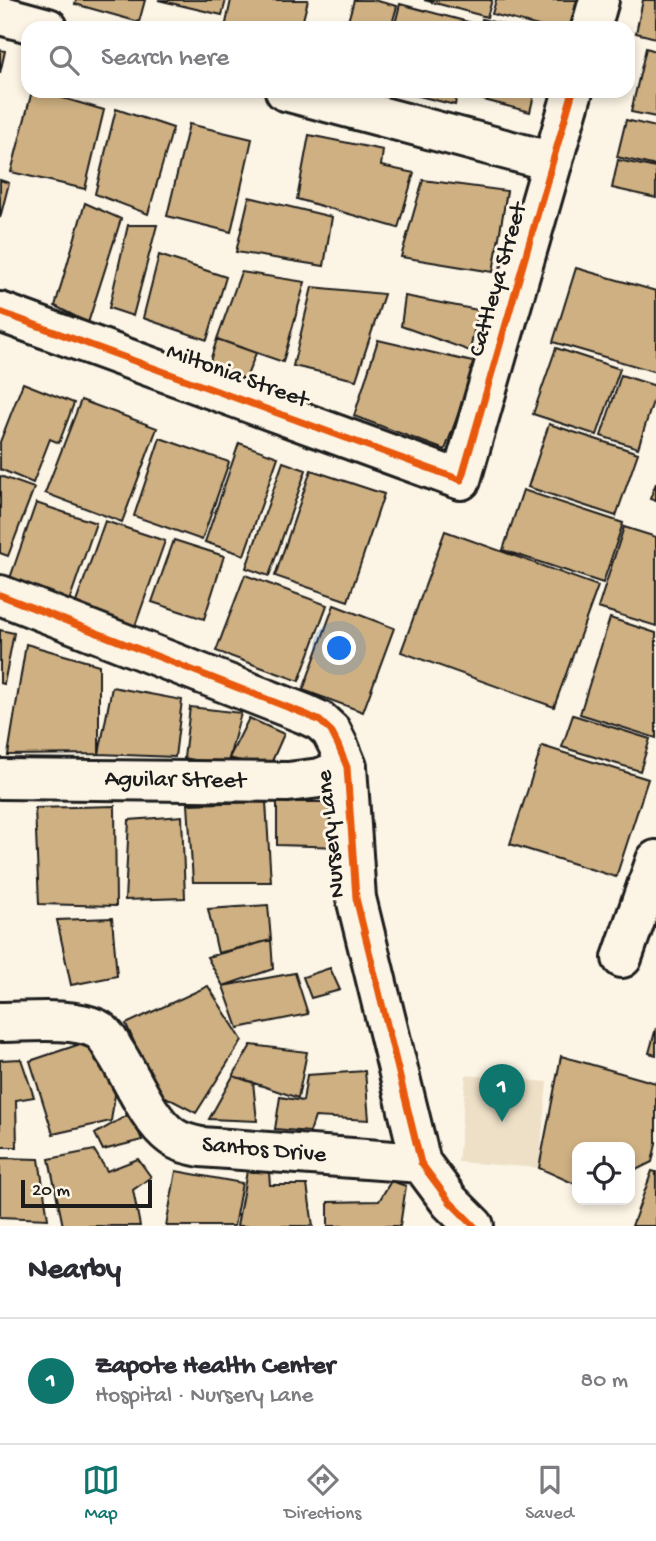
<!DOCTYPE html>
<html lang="en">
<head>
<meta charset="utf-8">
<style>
	:root { --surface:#fff; --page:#f2f2f3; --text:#2b2b33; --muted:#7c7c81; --line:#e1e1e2; --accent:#0f766e }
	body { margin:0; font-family:"Gochi Hand",sans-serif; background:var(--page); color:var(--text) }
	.controls { position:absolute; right:21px; bottom:21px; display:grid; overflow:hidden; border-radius:14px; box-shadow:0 4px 10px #0003 }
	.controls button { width:63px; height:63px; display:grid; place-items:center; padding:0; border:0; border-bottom:2px solid var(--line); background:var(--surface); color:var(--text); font:35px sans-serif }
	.scale { position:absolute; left:21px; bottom:18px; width:131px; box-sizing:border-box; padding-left:7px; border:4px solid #1c1c1c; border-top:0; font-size:19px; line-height:24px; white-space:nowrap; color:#1c1c1c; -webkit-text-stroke:5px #fcf5e5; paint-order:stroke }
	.you { position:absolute; left:340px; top:649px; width:24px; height:24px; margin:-18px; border:5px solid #fff; border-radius:50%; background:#1a73e8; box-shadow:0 0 0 10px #1a73e833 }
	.badge { display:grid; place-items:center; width:46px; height:46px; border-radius:50%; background:var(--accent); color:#fff; font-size:23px; font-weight:700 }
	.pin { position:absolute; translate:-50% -58px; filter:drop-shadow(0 2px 4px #0008) }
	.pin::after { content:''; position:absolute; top:37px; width:24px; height:21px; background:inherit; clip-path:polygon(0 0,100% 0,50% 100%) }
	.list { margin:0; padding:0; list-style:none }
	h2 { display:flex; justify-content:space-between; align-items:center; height:91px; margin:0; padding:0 28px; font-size:30px }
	h2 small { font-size:23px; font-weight:400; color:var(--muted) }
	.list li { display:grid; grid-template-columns:46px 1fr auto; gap:21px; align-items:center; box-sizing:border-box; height:126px; padding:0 28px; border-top:2px solid var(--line) }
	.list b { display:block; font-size:26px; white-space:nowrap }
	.list p { margin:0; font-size:23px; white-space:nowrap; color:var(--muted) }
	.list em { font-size:23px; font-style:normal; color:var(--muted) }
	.icon { flex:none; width:38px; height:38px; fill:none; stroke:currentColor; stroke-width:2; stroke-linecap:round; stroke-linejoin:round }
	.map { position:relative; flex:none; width:656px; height:1226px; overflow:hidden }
	.search { position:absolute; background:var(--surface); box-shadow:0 4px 10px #0003; left:21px; right:21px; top:21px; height:77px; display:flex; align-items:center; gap:18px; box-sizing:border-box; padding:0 24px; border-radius:21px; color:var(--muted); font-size:26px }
	.sheet { height:217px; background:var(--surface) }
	nav { display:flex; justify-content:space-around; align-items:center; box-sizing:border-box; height:98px; border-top:2px solid var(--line); background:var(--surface); font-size:19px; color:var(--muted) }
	nav a { display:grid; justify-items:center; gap:4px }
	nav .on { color:var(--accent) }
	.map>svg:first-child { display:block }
	.built { fill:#eee0c7 }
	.building { fill:#ceb082; stroke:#1c1c1c; stroke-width:2 }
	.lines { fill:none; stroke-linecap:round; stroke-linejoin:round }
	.minor-casing { stroke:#1c1c1c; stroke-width:44 }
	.minor { stroke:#fcf5e5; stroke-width:38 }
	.cycleway-casing { stroke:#fcf5e5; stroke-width:11 }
	.cycleway { stroke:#e8590c; stroke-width:7 }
	.labels { text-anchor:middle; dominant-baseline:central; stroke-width:6; stroke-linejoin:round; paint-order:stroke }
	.street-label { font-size:24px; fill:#1c1c1c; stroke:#fcf5e5 }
</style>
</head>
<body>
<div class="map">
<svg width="656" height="1226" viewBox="0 0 656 1226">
	<rect width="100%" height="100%" fill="#fcf5e5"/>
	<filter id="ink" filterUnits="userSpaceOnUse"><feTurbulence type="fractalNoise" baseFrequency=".0143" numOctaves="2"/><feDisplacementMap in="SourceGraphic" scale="14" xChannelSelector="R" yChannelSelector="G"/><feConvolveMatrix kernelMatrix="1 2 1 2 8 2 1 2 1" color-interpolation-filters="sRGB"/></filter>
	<g filter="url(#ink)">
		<!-- built -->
		<path class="built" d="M 466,1075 L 547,1082 L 539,1168 L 458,1162 Z"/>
		<!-- building -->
		<path class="building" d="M 76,0 L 145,0 L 139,22 L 75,4 Z
			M 158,0 L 226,0 L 222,15 Z
			M 231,0 L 308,0 L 301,28 L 225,28 Z
			M 354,0 L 373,0 L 397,6 L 391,28 L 346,28 Z
			M 424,0 L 492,0 L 487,17 Z
			M 496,0 L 577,0 L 570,28 L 546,28 L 492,14 Z
			M 643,0 L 656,0 L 656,38 L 636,33 Z
			M 400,4 L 476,24 L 475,28 L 394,28 Z
			M 482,19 L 516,28 L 479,28 Z
			M 646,48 L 656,51 L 656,117 L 631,112 Z
			M 0,50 L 5,51 L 0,73 Z
			M 32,91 L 39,91 L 104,110 L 85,189 L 11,172 Z
			M 399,91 L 458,91 L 455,105 Z
			M 462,91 L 535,91 L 530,112 L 461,94 Z
			M 116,109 L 173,128 L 148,214 L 95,194 Z
			M 626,120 L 656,127 L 656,166 L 617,157 Z
			M 189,124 L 252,139 L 231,232 L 167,216 Z
			M 309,135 L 383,150 L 381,166 L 414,173 L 398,228 L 297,199 Z
			M 618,160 L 656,168 L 656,198 L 612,188 Z
			M 0,180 L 9,183 L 0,218 Z
			M 423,180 L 507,191 L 493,272 L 401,257 Z
			M 249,197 L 332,217 L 324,266 L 236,252 Z
			M 85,203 L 121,219 L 88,323 L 55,306 Z
			M 128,225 L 157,225 L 133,316 L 109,308 Z
			M 159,255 L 226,277 L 207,340 L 143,318 Z
			M 576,268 L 656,291 L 656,372 L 553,342 Z
			M 241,272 L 305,282 L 283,362 L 217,339 Z
			M 312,287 L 384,294 L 356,380 L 293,366 Z
			M 405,296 L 478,310 L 470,351 L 401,326 Z
			M 217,339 L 256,353 L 244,383 L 209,364 Z
			M 378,340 L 477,363 L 445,450 L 354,416 Z
			M 556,348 L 620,369 L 597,435 L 533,414 Z
			M 621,375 L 656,386 L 656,392 L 638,448 L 601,436 Z
			M 23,383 L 74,403 L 59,443 L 50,439 L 33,483 L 0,469 L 0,442 Z
			M 81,400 L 157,428 L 122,522 L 45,493 Z
			M 549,424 L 638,453 L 616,516 L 528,487 Z
			M 160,438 L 229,462 L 202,540 L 134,516 Z
			M 239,443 L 278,457 L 244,555 L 205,542 Z
			M 283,462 L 306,470 L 269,576 L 246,568 Z
			M 311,470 L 384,494 L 348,601 L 275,576 Z
			M 0,476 L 34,488 L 8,556 L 0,553 Z
			M 656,483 L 656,501 L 650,499 Z
			M 523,490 L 623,523 L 603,583 L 503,550 Z
			M 36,503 L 96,523 L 68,604 L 8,584 Z
			M 105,521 L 165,541 L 134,629 L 74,608 Z
			M 624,527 L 656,537 L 656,626 L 598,608 Z
			M 445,531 L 598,586 L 554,707 L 401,652 Z
			M 174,540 L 224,556 L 204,619 L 152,602 Z
			M 245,575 L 327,605 L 299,681 L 216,651 Z
			M 334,605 L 394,628 L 363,712 L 303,690 Z
			M 610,618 L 656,633 L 656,738 L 580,714 Z
			M 0,630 L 14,633 L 4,684 L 0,683 Z
			M 26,644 L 99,665 L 99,754 L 8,755 Z
			M 112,687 L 182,700 L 175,757 L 99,754 Z
			M 190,707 L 241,713 L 227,766 L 184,758 Z
			M 573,715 L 650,739 L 640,771 L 562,747 Z
			M 249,718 L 284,734 L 269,768 L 229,758 Z
			M 542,746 L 648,779 L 616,877 L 510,844 Z
			M 266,802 L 271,882 L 193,882 L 188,804 Z
			M 277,802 L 339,802 L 342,847 L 277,845 Z
			M 115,806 L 116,906 L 39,904 L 35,808 Z
			M 182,816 L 185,898 L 125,900 L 129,820 Z
			M 268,905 L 271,940 L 218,953 L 208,909 Z
			M 112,918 L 117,976 L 71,985 L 57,920 Z
			M 271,940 L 273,969 L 223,986 L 207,957 Z
			M 330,968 L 340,990 L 311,998 L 303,977 Z
			M 295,973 L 308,1014 L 238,1028 L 223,986 Z
			M 208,986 L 242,1040 L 196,1113 L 156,1092 L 126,1024 Z
			M 656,1028 L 656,1055 L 649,1053 Z
			M 92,1040 L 116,1088 L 111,1121 L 53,1134 L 30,1061 Z
			M 251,1045 L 307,1052 L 298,1098 L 233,1076 Z
			M 561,1056 L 656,1083 L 656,1144 L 652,1162 L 630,1173 L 630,1147 L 577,1147 L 577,1185 L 539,1168 Z
			M 21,1059 L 34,1097 L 16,1100 L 17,1147 L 0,1147 L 0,1060 Z
			M 365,1071 L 369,1120 L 315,1117 L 310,1132 L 275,1129 L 280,1097 L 303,1101 L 307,1075 Z
			M 233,1076 L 253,1082 L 257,1121 L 209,1119 Z
			M 131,1113 L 142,1140 L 103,1150 L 95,1134 Z
			M 94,1150 L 107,1171 L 138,1159 L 151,1177 L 133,1190 L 140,1226 L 63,1226 L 49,1159 Z
			M 0,1158 L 39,1159 L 48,1219 L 0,1217 Z
			M 176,1171 L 242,1183 L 234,1226 L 166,1226 Z
			M 247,1171 L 269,1172 L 270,1185 L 307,1185 L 313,1226 L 237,1226 Z
			M 652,1171 L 656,1172 L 656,1226 L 632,1226 Z
			M 391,1181 L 406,1186 L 400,1226 L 328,1226 L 328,1202 L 379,1201 Z"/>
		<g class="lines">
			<!-- minor casing -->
			<g class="minor-casing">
				<path id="minor" d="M 0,15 L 48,28
					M 591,28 L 599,0
					M 285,91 L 553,162
					M 0,312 L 461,480 L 573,91
					M 0,595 L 305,714 L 320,721 L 331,731 L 338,745 L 347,767 L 356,898 L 421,1163 L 450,1202 L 474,1226
					M 0,779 L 288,782 L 320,778 L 347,767
					M 622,958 L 656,860
					M 0,1022 C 27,1022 73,1017 97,1029 C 105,1033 110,1043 114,1050 C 131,1075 147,1118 171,1136 C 180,1143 191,1145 201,1147 L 421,1163"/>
			</g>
			<!-- minor -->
			<use href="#minor" class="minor"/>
			<!-- cycleway casing -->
			<g class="cycleway-casing">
				<path id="cycleway" d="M 0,312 L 461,480 L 573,91
					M 0,595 L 305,714 L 320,721 L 331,731 L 338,745 L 347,767 L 356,898 L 421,1163 L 450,1202 L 474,1226"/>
			</g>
			<!-- cycleway -->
			<use href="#cycleway" class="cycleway"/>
		</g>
	</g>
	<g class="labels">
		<!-- street labels -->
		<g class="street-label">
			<text transform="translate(499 280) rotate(-74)">Cattleya Street</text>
			<text transform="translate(237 377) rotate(20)">Miltonia Street</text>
			<text transform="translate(175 781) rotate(1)">Aguilar Street</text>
			<text transform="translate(332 834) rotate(-96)">Nursery Lane</text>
			<text transform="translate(264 1151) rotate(5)">Santos Drive</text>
		</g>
	</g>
</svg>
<div class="controls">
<button><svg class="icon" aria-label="locate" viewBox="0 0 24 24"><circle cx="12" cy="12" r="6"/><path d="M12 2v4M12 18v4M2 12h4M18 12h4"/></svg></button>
</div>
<div class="scale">20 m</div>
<div class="you"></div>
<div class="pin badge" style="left:502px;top:1122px">1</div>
<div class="search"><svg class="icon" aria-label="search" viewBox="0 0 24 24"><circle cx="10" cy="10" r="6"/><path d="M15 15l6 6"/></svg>Search here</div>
</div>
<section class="sheet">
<h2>Nearby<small></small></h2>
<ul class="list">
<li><span class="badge">1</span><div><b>Zapote Health Center</b><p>Hospital · Nursery Lane</p></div><em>80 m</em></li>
</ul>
</section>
<nav>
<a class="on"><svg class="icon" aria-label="map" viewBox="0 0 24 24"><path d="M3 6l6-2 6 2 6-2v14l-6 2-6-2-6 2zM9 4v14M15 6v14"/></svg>Map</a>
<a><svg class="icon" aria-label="directions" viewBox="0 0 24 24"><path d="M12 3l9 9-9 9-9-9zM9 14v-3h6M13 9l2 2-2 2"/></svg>Directions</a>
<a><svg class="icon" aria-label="saved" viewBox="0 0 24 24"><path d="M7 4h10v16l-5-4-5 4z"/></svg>Saved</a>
</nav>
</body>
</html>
